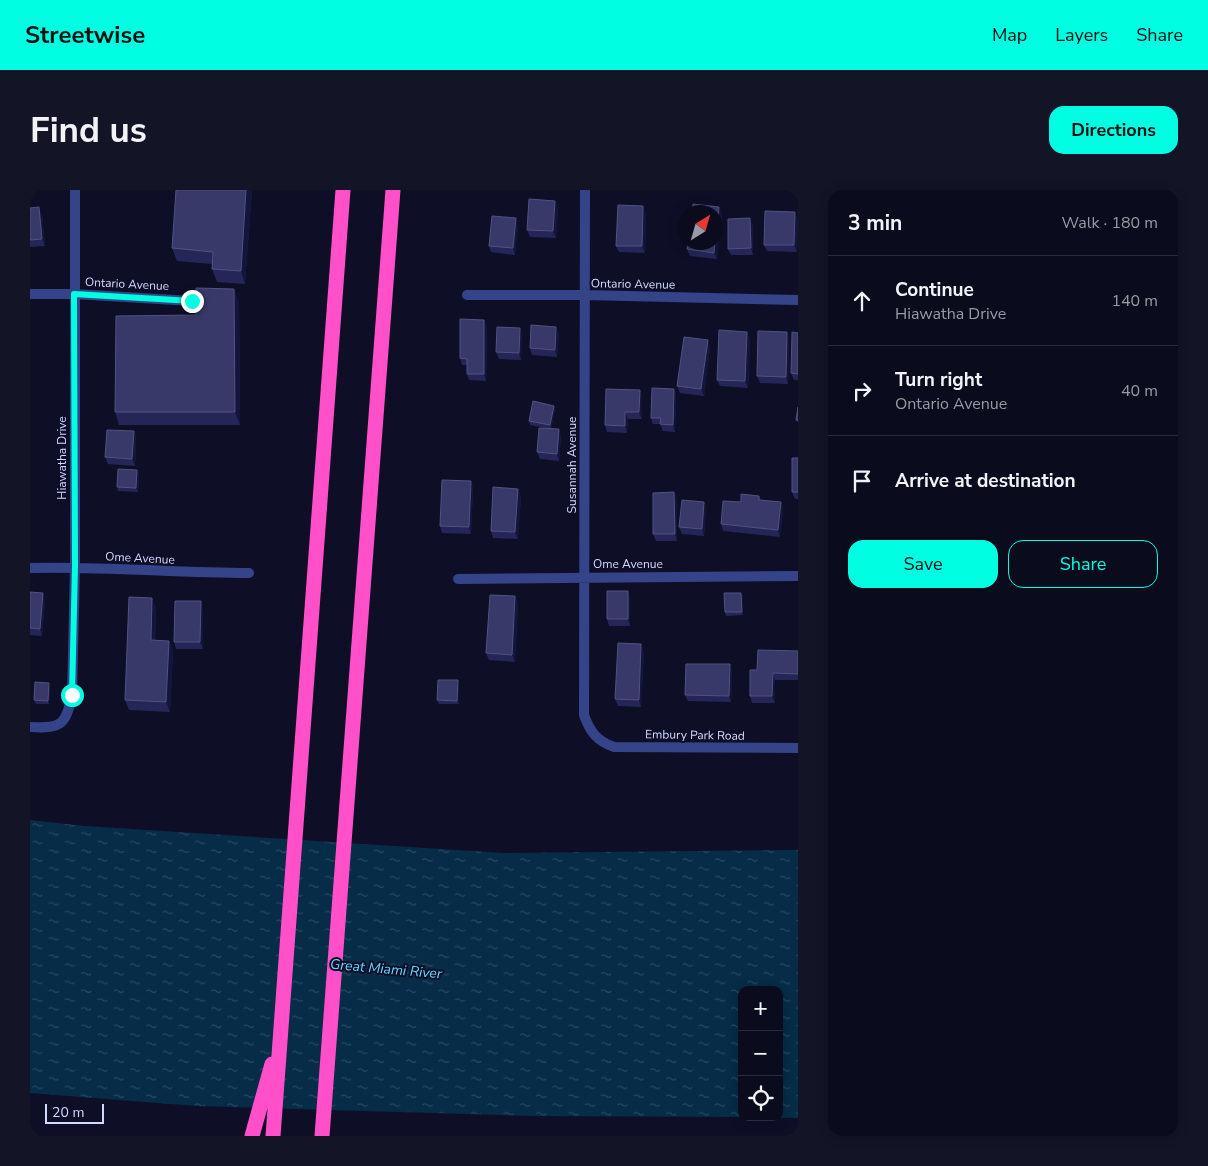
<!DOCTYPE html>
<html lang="en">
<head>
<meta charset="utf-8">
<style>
	:root { --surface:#0a0b1d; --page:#131426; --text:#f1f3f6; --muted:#999ba4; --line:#2a2b3b; --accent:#00ffe2 }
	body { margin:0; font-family:"Nunito Sans",sans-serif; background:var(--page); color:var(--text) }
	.controls { position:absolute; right:15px; bottom:15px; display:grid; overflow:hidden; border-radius:10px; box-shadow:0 2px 12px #0003 }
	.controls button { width:45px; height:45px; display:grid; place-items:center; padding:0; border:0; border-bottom:1px solid var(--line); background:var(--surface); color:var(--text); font:25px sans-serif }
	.compass { position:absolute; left:648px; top:15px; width:45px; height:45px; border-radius:50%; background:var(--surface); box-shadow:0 2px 12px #0003; rotate:37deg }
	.scale { position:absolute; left:15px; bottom:12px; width:59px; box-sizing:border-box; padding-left:5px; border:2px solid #d4d8ff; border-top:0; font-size:14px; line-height:18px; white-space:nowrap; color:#d4d8ff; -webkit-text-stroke:4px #0e0f27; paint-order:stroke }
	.stop { position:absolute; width:15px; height:15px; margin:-11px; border:4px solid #00ffe2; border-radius:50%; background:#fff }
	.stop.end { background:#00ffe2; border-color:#fff; box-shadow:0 1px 5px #0008 }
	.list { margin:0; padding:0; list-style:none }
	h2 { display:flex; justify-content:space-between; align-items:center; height:65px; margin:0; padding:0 20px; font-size:21px }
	h2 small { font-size:16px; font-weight:400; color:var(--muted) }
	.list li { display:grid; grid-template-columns:32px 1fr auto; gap:15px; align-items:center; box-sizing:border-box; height:90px; padding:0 20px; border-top:1px solid var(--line) }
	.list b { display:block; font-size:19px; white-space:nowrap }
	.list p { margin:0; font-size:16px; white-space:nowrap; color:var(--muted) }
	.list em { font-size:16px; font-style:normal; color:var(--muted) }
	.actions { display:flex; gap:10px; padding:15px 20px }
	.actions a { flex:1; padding:11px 0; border:1px solid var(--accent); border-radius:15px; text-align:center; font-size:18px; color:var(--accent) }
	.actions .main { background:var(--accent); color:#111 }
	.icon { flex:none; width:28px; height:28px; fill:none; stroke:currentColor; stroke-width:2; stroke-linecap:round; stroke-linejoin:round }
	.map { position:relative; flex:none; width:768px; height:946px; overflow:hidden; border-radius:15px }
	header { display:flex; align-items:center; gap:30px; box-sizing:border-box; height:70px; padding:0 25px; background:var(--accent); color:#111 }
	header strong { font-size:24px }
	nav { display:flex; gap:28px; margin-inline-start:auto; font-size:18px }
	.intro { display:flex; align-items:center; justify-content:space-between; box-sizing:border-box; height:120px; padding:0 30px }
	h1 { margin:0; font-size:35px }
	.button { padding:12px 22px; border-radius:15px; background:var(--accent); color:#111; font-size:18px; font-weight:700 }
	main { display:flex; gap:30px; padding:0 30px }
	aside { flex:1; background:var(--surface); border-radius:15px; box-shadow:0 2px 12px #0003 }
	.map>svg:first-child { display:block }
	.water { fill:url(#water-ripples) }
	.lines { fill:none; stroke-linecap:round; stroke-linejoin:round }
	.minor { stroke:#354489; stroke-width:10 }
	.motorway { stroke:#ff4fc9; stroke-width:15 }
	.wall { fill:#252657 }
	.shaded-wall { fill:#14153c }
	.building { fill:#383969; stroke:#505280 }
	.route { stroke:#00ffe2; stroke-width:6 }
	.labels { text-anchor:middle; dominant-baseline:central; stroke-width:4; stroke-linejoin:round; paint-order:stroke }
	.street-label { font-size:12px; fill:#d4d8ff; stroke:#0e0f27 }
	.water-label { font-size:14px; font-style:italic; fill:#62d8ff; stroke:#0e0f27 }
</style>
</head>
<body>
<header>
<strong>Streetwise</strong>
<nav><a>Map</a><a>Layers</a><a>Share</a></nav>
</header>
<div class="intro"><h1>Find us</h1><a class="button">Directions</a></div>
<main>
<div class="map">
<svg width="768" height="946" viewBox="0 0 768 946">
	<defs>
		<pattern id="water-ripples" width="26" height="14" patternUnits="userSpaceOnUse" patternTransform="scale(1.25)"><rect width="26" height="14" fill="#062c47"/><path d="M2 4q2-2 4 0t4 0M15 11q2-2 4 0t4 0" fill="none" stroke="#294a63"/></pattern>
	</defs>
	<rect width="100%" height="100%" fill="#0e0f27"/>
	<!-- water -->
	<path class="water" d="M 0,630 L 55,636 L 473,663 L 768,660 L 768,928 L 719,927 L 749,927 L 749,800 L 712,800 L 712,927 L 504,926 L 167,916 L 0,903 Z"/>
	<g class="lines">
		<!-- minor -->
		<path class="minor" d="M 555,0 L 554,525 C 560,542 567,551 584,557 L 768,558
			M 0,104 L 44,104 L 162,111
			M 437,105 L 555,105 L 768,110
			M 0,378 C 73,376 146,383 219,383
			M 428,389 L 768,386
			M 0,537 C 31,539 36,535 42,505 L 45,377 L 45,0"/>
		<!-- motorway -->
		<path class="motorway" d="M 222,946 L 242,874
			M 243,946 L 313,0
			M 292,946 L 363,0"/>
	</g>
	<!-- wall -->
	<path class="wall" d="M 222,0 L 215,94 L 187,92 L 182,79 L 182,74 L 147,71 L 142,58 Z
		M 0,18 L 12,24 L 15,56 L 0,57 Z
		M 528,18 L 526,48 L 500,47 L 497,40 Z
		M 616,23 L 615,63 L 589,62 L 586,56 Z
		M 692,24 L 687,69 L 660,66 L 657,59 Z
		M 768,29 L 767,62 L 737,61 L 734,55 Z
		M 488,35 L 485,65 L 461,62 L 459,56 Z
		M 723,35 L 723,65 L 701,65 L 698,59 Z
		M 209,112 L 210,235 L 89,235 L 85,222 L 166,125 Z
		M 454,130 L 457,137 L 456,191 L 439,190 L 437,184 L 437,175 L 432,175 L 430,168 Z
		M 757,142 L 759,149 L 758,194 L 730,193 L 727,186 Z
		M 768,143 L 768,190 L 764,190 L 761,183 Z
		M 529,144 L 527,167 L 502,165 L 500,158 Z
		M 492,145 L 491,170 L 469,169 L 466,162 Z
		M 720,148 L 718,198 L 690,196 L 687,190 Z
		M 680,157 L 674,206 L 650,203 L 647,196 Z
		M 610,200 L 612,207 L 612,229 L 598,229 L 597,243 L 577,242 L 575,235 Z
		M 646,205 L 645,242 L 633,241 L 630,234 L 623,234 L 621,228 Z
		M 524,216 L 525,219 L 521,239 L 500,235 L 499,231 Z
		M 104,241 L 106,248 L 105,276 L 78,274 L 75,267 Z
		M 531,246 L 529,271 L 510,269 L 507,262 Z
		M 768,268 L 768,309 L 765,309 L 762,302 Z
		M 107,280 L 109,283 L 108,302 L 88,301 L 87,297 Z
		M 443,298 L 441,344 L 412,343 L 410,336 Z
		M 644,302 L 647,309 L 647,351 L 626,351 L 623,344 Z
		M 491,306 L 488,349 L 463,348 L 461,341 Z
		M 729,306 L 731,311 L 751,312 L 753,319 L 750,347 L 693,341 L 691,334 L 711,312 Z
		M 674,312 L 676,319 L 674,346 L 652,344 L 649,337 Z
		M 598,401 L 600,408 L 600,436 L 579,436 L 577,429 Z
		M 0,402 L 15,410 L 12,446 L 0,445 Z
		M 485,406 L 488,413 L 485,472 L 459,470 L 456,463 Z
		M 713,406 L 713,425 L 696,426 L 695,422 Z
		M 122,408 L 126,418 L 125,451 L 139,451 L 143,461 L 140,522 L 99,520 L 95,510 Z
		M 173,418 L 173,459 L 146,459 L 144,452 Z
		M 614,461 L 611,517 L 588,516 L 585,509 Z
		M 768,461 L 768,490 L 745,490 L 745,513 L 722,513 L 720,506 L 727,480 Z
		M 702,481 L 701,512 L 658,511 L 655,505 Z
		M 428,490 L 429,494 L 429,514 L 409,514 L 407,510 Z
		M 20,496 L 19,514 L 6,514 L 4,510 Z"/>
	<!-- shaded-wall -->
	<path class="shaded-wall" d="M 216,0 L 222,0 L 215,94 L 211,81 Z
		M 525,11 L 528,18 L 526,48 L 523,41 Z
		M 613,16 L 616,23 L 615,63 L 612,56 Z
		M 9,17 L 12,24 L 15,56 L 12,49 Z
		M 689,17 L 692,24 L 687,69 L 684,63 Z
		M 765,22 L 768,29 L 767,62 L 764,55 Z
		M 486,28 L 488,35 L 485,65 L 483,58 Z
		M 720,28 L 723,35 L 723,65 L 721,58 Z
		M 204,99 L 209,112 L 210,235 L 205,222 Z
		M 454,130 L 457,137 L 456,191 L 454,184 Z
		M 526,137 L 529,144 L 527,167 L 525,160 Z
		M 490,138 L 492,145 L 491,170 L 489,163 Z
		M 717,142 L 720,148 L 718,198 L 715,191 Z
		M 757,142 L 759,149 L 758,194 L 756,187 Z
		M 678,150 L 680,157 L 674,206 L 671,199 Z
		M 644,199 L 646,205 L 645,242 L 643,235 Z
		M 610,200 L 612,207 L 612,229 L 609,222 Z
		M 524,216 L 525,219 L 521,239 L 520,235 Z
		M 595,222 L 598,229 L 597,243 L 595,236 Z
		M 529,239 L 531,246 L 529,271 L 527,264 Z
		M 104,241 L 106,248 L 105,276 L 102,269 Z
		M 107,280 L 109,283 L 108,302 L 106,298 Z
		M 441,291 L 443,298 L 441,344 L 439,337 Z
		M 488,299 L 491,306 L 488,349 L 485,342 Z
		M 644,302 L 647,309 L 647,351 L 645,344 Z
		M 674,312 L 676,319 L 674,346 L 672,339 Z
		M 751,312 L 753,319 L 750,347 L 748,340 Z
		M 598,401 L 600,408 L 600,436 L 598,429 Z
		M 13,403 L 15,410 L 12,446 L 10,439 Z
		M 711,403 L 713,406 L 713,425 L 712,422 Z
		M 485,406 L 488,413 L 485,472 L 482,465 Z
		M 122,408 L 126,418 L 124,461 L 121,450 Z
		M 171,411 L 173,418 L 173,459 L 170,452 Z
		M 139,451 L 143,461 L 140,522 L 136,512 Z
		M 611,454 L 614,461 L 611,517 L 609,510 Z
		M 700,474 L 702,481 L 701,512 L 699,506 Z
		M 743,483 L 745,490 L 745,513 L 742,506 Z
		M 428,490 L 429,494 L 429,514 L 427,511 Z
		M 19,493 L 20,496 L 19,514 L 18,511 Z"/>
	<!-- building -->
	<path class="building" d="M 146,0 L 216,0 L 211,81 L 182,79 L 183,62 L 142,58 Z
		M 499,9 L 525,11 L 523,41 L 497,40 Z
		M 663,14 L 689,17 L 686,50 L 686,22 L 662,22 Z
		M 588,15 L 613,16 L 612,56 L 586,56 Z
		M 9,17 L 12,49 L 0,50 L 0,18 Z
		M 735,21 L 765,22 L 764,55 L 734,55 Z
		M 462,26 L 486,28 L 483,58 L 459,56 Z
		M 720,28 L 721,58 L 698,59 L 698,29 Z
		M 658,52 L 685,52 L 684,63 L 657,59 Z
		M 166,98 L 204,99 L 205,222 L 85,222 L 86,126 L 166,125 Z
		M 430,129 L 454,130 L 454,184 L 437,184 L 437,169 L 430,168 Z
		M 501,135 L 526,137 L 525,160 L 500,158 Z
		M 467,137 L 490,138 L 489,163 L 466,162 Z
		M 689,140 L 717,142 L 715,191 L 687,190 Z
		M 728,141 L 757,142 L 756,187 L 727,186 Z
		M 762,142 L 768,143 L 768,184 L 761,183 Z
		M 654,147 L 678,150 L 671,199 L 647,196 Z
		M 622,198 L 644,199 L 643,235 L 630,234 L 631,228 L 621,228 Z
		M 576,199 L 610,200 L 609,222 L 595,222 L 595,236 L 575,235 Z
		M 503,211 L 524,216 L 520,235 L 499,231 Z
		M 768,217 L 768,231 L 766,230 Z
		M 509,238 L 529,239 L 527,264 L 507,262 Z
		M 77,240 L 104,241 L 102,269 L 75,267 Z
		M 762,268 L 768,268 L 768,302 L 762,302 Z
		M 88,279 L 107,280 L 106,298 L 87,297 Z
		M 412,290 L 441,291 L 439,337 L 410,336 Z
		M 463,297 L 488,299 L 485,342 L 461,341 Z
		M 644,302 L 645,344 L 623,344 L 623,303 Z
		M 711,304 L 729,306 L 729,310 L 751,312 L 748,340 L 691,334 L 693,311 L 711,312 Z
		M 652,310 L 674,312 L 672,339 L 649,337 Z
		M 577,401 L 598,401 L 598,429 L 577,429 Z
		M 0,402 L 13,403 L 10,439 L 0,438 Z
		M 694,403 L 711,403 L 712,422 L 695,422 Z
		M 460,405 L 485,406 L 482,465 L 456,463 Z
		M 99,407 L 122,408 L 121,450 L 139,451 L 136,512 L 95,510 Z
		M 145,411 L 171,411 L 170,452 L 144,452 Z
		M 588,453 L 611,454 L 609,510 L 585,509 Z
		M 728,460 L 768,461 L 768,484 L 743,483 L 742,506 L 720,506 L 720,480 L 727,480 Z
		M 656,474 L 700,474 L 699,506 L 655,505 Z
		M 408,490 L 428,490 L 427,511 L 407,510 Z
		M 5,492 L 19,493 L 18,511 L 4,510 Z"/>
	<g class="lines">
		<!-- route -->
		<path class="route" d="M 42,505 L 45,376 L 44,104 L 162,111"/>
	</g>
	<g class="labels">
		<!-- street labels -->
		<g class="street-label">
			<text transform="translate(97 94) rotate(3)">Ontario Avenue</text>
			<text transform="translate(603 94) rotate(1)">Ontario Avenue</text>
			<text transform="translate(32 268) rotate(-90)">Hiawatha Drive</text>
			<text transform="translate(542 275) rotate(-90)">Susannah Avenue</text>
			<text transform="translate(110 368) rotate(3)">Ome Avenue</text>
			<text x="598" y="374">Ome Avenue</text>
			<text transform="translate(665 545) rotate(1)">Embury Park Road</text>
		</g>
		<!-- water labels -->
		<g class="water-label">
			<text transform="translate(356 779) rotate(5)">Great Miami River</text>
		</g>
	</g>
</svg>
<div class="controls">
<button>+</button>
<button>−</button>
<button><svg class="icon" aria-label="locate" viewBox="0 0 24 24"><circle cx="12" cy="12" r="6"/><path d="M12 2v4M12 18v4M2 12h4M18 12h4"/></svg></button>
</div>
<svg class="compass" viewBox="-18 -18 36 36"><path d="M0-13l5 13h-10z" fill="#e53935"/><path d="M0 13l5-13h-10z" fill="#999ba4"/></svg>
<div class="scale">20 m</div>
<div class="stop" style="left:42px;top:505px"></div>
<div class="stop end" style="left:162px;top:111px"></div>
</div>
<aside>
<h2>3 min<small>Walk · 180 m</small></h2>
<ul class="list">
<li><svg class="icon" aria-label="ahead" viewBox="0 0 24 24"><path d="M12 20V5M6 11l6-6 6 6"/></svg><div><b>Continue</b><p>Hiawatha Drive</p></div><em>140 m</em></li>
<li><svg class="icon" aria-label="right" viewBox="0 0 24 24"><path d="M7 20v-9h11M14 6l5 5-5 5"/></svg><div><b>Turn right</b><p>Ontario Avenue</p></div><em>40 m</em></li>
<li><svg class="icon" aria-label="arrive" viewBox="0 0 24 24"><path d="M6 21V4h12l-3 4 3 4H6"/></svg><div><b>Arrive at destination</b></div></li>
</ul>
<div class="actions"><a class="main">Save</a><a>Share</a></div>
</aside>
</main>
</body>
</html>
